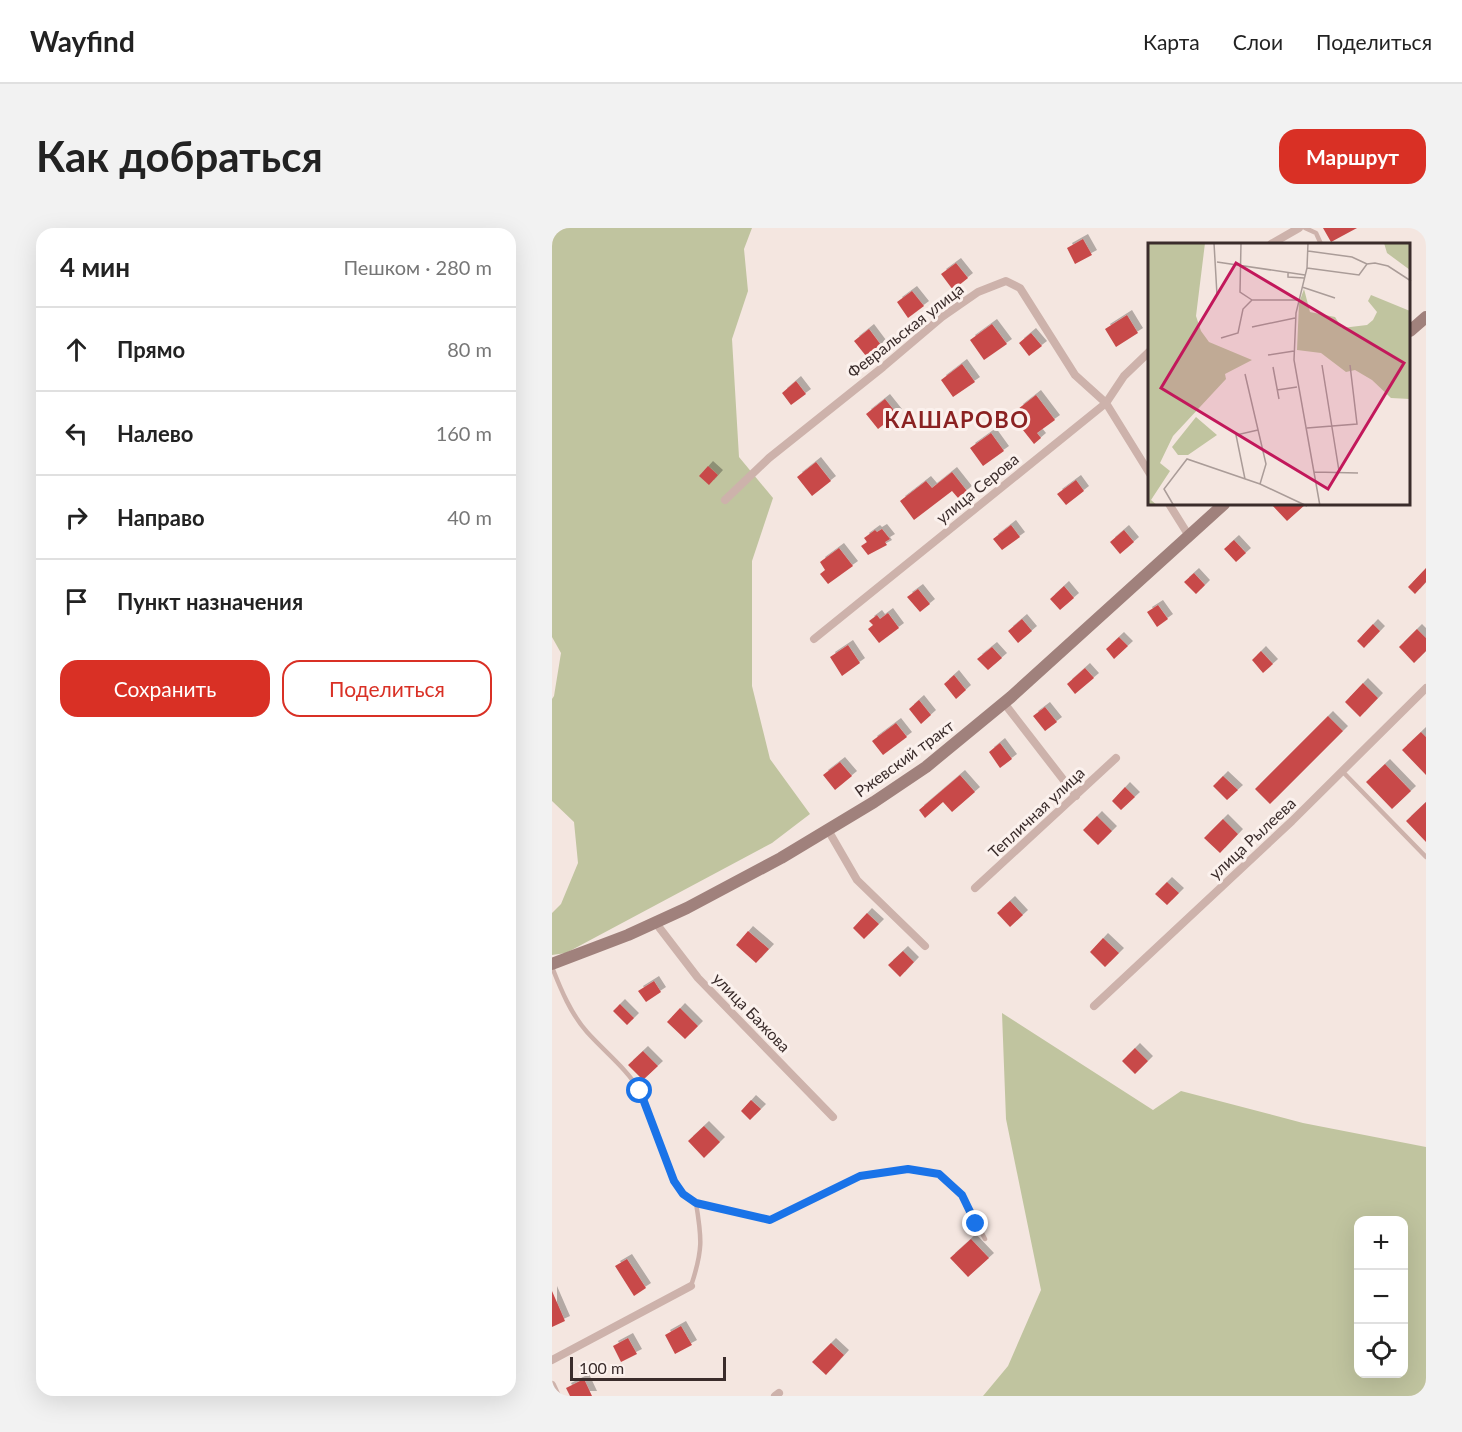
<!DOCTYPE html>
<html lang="ru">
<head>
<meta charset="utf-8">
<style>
	:root { --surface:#fff; --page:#f2f2f2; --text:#222; --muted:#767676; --line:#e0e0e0; --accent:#d93025 }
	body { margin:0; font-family:Lato,sans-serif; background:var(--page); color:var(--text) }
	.controls { position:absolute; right:18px; bottom:18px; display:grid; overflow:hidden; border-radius:12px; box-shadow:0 6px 24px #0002 }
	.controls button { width:54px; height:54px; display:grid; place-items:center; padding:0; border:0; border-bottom:2px solid var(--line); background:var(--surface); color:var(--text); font:30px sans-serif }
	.scale { position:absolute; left:18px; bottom:15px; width:156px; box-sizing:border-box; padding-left:6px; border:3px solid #3a2c2b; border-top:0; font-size:16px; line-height:21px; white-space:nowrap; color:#3a2c2b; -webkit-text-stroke:4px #fbf1ed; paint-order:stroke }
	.stop { position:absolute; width:18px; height:18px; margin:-14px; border:4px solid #1a73e8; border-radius:50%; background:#fff }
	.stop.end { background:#1a73e8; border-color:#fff; box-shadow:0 2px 6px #0008 }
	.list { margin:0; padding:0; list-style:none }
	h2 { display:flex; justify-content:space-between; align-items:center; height:78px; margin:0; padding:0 24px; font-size:26px }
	h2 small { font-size:20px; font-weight:400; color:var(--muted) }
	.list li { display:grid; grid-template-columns:39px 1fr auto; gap:18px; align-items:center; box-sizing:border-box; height:84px; padding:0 24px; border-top:2px solid var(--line) }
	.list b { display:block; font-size:22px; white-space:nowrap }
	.list em { font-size:20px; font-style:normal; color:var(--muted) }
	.actions { display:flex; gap:12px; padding:18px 24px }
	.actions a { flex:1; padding:14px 0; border:2px solid var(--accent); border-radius:18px; text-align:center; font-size:21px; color:var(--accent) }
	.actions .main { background:var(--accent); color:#fff }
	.icon { flex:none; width:33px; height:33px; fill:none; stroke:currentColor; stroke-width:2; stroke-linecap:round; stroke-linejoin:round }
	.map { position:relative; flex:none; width:874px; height:1168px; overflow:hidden; border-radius:18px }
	header { display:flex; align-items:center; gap:36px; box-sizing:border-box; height:84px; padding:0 30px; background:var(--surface); border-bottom:2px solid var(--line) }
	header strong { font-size:28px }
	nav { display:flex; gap:33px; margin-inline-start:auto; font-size:21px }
	.intro { display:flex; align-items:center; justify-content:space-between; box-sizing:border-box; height:144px; padding:0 36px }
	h1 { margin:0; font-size:42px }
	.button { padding:15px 27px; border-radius:18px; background:var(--accent); color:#fff; font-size:21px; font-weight:700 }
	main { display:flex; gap:36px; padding:0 36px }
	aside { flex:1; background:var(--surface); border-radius:18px; box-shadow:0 6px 24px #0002 }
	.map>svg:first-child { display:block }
	.green { fill:#c0c49f; fill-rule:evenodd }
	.building { fill:#c84a4a; filter:url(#shadow) }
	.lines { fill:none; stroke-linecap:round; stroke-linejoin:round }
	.lane { stroke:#cdb2ab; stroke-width:4.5 }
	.street { stroke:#cdb2ab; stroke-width:8 }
	.secondary { stroke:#a0817c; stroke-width:12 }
	.route { stroke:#1a73e8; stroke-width:8 }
	.labels { text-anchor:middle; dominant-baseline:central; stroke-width:6; stroke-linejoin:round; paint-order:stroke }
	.street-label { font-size:16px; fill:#3a2c2b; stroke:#fbf1ed }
	.district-label { font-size:22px; font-weight:bold; letter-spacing:1.5px; fill:#8b2222; stroke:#fbf1ed }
	.inset-road { fill:none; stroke:#aa9c98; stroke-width:1.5 }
	.view { fill:#c2185b; fill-opacity:0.15; stroke:#c2185b; stroke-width:3 }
	.inset-edge { fill:none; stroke:#3a2c2b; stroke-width:3 }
</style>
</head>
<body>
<header>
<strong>Wayfind</strong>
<nav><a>Карта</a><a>Слои</a><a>Поделиться</a></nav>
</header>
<div class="intro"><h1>Как добраться</h1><a class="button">Маршрут</a></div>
<main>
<aside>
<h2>4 мин<small>Пешком · 280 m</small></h2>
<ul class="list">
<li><svg class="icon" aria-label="ahead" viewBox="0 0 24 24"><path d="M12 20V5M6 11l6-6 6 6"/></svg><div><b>Прямо</b></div><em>80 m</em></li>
<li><svg class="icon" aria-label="left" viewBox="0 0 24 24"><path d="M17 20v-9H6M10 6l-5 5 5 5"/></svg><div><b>Налево</b></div><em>160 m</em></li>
<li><svg class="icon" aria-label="right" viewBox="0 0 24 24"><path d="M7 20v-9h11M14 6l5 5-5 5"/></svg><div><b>Направо</b></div><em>40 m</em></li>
<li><svg class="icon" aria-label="arrive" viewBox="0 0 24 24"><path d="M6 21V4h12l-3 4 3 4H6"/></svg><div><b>Пункт назначения</b></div></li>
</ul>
<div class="actions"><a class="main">Сохранить</a><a>Поделиться</a></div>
</aside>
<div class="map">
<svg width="874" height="1168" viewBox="0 0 874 1168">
	<defs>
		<filter id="shadow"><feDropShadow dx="5" dy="-5" stdDeviation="0" flood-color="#0004"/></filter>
	</defs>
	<rect width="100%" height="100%" fill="#f4e6e0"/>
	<!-- green -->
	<path class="green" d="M 0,0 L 200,0 L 192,21 L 196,63 L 180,111 L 187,229 L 221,270 L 200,333 L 200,458 L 218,531 L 258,586 L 220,615 L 14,725 L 0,727 L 0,685 L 9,676 L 26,635 L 22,594 L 0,573 L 0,471 L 2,468 L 9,425 L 0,409 Z
		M 450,785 L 601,882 L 629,863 L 751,895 L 874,919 L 874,1168 L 431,1168 L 456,1138 L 489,1062 L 454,891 ZM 806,992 L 852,992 L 852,1146 L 806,1146 Z"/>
	<!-- building -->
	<path class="building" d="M 771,0 L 805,0 L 779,14 Z
		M 531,11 L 540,27 L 523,36 L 515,20 Z
		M 404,35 L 416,50 L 401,62 L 389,46 Z
		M 360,63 L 372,78 L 356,90 L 345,74 Z
		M 575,87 L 586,105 L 564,119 L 553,101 Z
		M 440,96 L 455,116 L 432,132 L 418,112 Z
		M 317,101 L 329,117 L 314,128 L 302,113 Z
		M 479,105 L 490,118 L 477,128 L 467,115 Z
		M 410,136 L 423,154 L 401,169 L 389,152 Z
		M 244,153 L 254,166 L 239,177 L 230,165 Z
		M 484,167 L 503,192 L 485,205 L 489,210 L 482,216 L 467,197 L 475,192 L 466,181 Z
		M 333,171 L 345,186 L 326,201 L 314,186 Z
		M 439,205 L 452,223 L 431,238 L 418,220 Z
		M 264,234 L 279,253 L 260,268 L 245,249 Z
		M 156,238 L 166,247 L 157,257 L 147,248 Z
		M 400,244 L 415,263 L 406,270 L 400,263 L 362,292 L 348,273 L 374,253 L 380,260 Z
		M 524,252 L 532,263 L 514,277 L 505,266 Z
		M 719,276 L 754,276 L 735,293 Z
		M 459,297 L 468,309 L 450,322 L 441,311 Z
		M 330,301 L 338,311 L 333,314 L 335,317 L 316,327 L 309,318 L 315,314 L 312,310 L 323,302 L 325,304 Z
		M 572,302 L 582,314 L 568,326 L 558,314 Z
		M 682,312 L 694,325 L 684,334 L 672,321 Z
		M 287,320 L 301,338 L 276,356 L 268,346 L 273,342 L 268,334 Z
		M 874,340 L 874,354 L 863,366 L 856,359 Z
		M 642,345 L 653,357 L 644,366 L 632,354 Z
		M 512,358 L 522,370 L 508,382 L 498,371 Z
		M 366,361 L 378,376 L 368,384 L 355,369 Z
		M 606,377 L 616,391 L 605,399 L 595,384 Z
		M 336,385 L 347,400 L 327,415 L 316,401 L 321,397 L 317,393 L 325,387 L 328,391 Z
		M 470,391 L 480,403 L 466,415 L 456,403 Z
		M 821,396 L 828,403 L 812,420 L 805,413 Z
		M 865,401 L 874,410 L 874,423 L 862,435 L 847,419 Z
		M 567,409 L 576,418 L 562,431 L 554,421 Z
		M 296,417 L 308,435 L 290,448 L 278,429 Z
		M 440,419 L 450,430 L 436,442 L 425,431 Z
		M 709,423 L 721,436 L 711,445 L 700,432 Z
		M 533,440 L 542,450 L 523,466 L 515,456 Z
		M 402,447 L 414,462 L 404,471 L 392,456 Z
		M 811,455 L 826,470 L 808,489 L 793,474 Z
		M 367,472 L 379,487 L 369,496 L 357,481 Z
		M 493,479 L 505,494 L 493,503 L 481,488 Z
		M 776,488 L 791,503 L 718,576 L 703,561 Z
		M 344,495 L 355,509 L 331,527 L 320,513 Z
		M 869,504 L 874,509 L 874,547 L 850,522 Z
		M 448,515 L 460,531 L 448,540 L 437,524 Z
		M 288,534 L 300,548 L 283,562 L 271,547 Z
		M 833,536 L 859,563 L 840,581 L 814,554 Z
		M 408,547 L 423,564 L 400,584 L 391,574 L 373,590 L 367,582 Z
		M 671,548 L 686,562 L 675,572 L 661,558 Z
		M 573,559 L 583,569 L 569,582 L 560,573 Z
		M 874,574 L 874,614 L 854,593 Z
		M 545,588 L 560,603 L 546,617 L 531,602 Z
		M 671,591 L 686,606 L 668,625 L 652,610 Z
		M 615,654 L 627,665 L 615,677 L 603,666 Z
		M 458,673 L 471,687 L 458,699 L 445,685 Z
		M 315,685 L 327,696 L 312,711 L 301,700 Z
		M 196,703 L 217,721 L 204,735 L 184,717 Z
		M 551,710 L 567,725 L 553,739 L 538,724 Z
		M 351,723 L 362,734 L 348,749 L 336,737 Z
		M 102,753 L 109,764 L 94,774 L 86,763 Z
		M 68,776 L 82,790 L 75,797 L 61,783 Z
		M 128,780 L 146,798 L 133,811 L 115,794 Z
		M 583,820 L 596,833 L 583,846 L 570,833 Z
		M 91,823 L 106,838 L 91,852 L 76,837 Z
		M 199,872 L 209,881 L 198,892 L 189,883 Z
		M 152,898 L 168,914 L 152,930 L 136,913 Z
		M 419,1011 L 437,1030 L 416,1049 L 398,1030 Z
		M 75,1031 L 94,1060 L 82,1068 L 63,1038 Z
		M 0,1063 L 13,1093 L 0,1099 Z
		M 129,1098 L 140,1117 L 123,1126 L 113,1107 Z
		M 76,1110 L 85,1126 L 69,1134 L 61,1118 Z
		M 279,1115 L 292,1127 L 274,1147 L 260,1134 Z
		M 32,1151 L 40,1168 L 18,1168 L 14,1160 Z"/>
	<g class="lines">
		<!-- lane -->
		<path class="lane" d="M 753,0 L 764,5 L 769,16
			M 790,543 L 874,629
			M 0,739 C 9,762 19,786 35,804 C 53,824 74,840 88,863 L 121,953 L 131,966 L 144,975 L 218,992 L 308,948 L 355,941 L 387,946 L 410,967 L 433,1011
			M 139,1058 C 151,1022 150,1011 144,975"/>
		<!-- street -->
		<path class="street" d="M 719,16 L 747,0
			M 173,272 L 217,230 L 331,139 L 390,89 L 426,64 L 454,53 L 468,60 L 523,147 L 554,175 L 598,246
			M 617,276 L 637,308
			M 262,411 L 554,175 L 572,148 L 598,123
			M 452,475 L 524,568
			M 276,602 L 305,652 L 373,718
			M 423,660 L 564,530
			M 103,694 L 146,750 L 281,889
			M 542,778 L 740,593 L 874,460
			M 0,1132 L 139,1058
			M 0,1157 L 5,1168
			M 223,1168 L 227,1165"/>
		<!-- secondary -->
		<path class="secondary" d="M 858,103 L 874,89
			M 0,736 L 76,707 L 135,680 L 229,630 L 322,574 L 374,539 L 459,469 L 672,276"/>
	</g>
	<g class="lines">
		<!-- route -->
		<path class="route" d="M 88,863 L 122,953 L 131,966 L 144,975 L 218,992 L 308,948 L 356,941 L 387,946 L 410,967 L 424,996"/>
	</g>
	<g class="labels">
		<!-- street labels -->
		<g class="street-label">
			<text transform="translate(353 102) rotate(-38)">Февральская улица</text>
			<text transform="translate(425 260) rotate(-39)">улица Серова</text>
			<text transform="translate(352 530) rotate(-36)">Ржевский тракт</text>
			<text transform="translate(484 584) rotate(-43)">Тепличная улица</text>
			<text transform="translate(700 610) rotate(-43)">улица Рылеева</text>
			<text transform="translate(200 784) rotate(46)">улица Бажова</text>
		</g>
		<!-- district labels -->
		<g class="district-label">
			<text x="405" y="191">КАШАРОВО</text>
		</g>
	</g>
	<!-- overview -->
	<g transform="translate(596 15)">
		<rect width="262" height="262" fill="#f4e6e0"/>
		<path d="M 0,0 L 57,0 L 48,73 L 53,88 L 61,99 L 104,117 L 77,131 L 78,136 L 25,193 L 12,220 L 22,228 L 3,257 L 10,263 L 0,262 ZM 236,0 L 262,0 L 262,27 L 239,10 ZM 156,46 L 162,69 L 187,74 L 194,85 L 219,82 L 225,77 L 229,69 L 220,58 L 223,52 L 262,68 L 262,156 L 243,155 L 224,137 L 207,127 L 198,129 L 173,110 L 149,107 L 151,60 ZM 48,174 L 69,192 L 40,212 L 30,212 L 24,204 Z" fill="#c0c49f"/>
		<path class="inset-road" d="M 66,0 L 69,52M 93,0 L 92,49 L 104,57M 160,0 L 159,25 L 148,70 L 146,117 L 172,263M 160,8 L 204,14 L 219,21M 69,19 L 157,32M 159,25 L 211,32 L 219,21 L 227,20 L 240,23 L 263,38M 140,29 L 140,34 L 156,35M 154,44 L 187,55M 104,84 L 147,75M 73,95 L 90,90 L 95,66 L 104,57 L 150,57M 120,112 L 146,108M 174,122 L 191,228M 125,124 L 131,156M 97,131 L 118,221 L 112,241M 129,147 L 149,144M 159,185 L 209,181 L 202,122M 166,229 L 210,230M 97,236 L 88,192 L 110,187M 26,263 L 16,246 L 39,216 L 112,241 L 159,263"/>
		<path class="view" d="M 88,20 L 256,120 L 180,246 L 13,145 Z"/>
		<rect width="262" height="262" class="inset-edge"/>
	</g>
</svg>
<div class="controls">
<button>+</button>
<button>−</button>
<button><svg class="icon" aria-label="locate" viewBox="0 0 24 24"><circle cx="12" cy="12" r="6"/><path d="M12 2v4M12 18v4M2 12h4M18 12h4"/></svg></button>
</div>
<div class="scale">100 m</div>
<div class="stop" style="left:88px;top:863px"></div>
<div class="stop end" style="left:424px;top:996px"></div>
</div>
</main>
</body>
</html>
